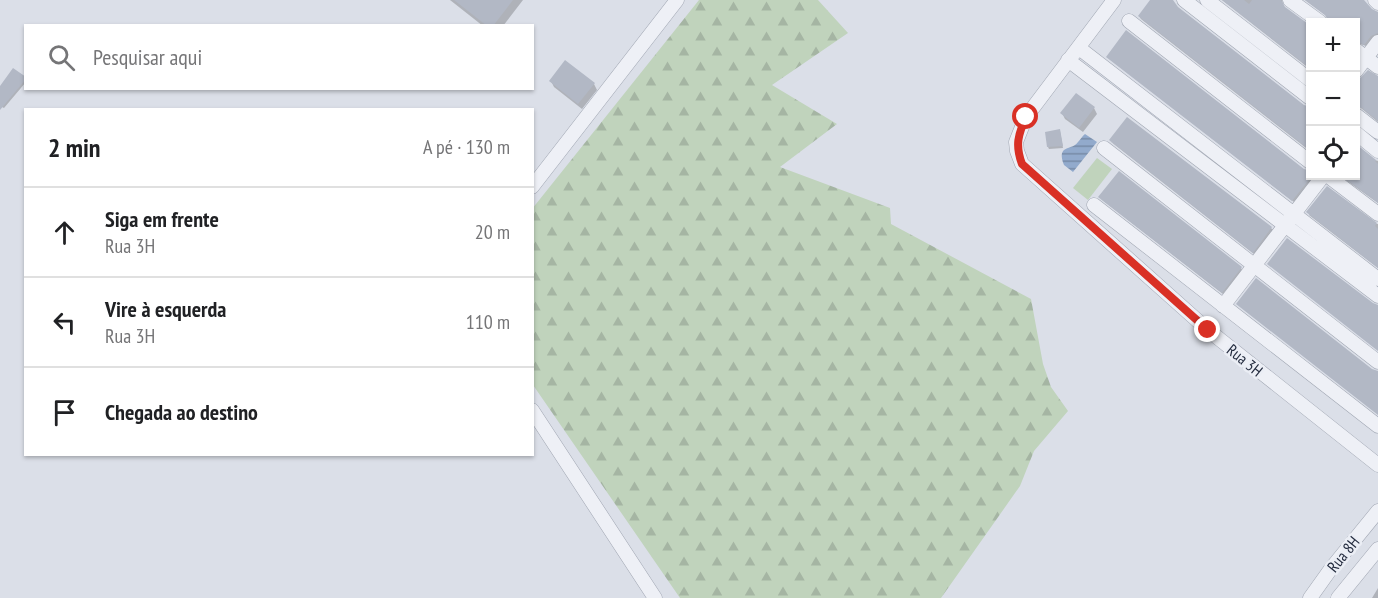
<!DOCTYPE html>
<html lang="pt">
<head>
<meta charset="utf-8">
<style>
	:root { --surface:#fff; --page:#f6f6f6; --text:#202124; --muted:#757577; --line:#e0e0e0 }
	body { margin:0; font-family:"PT Sans Narrow",sans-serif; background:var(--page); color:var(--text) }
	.controls { position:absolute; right:18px; top:18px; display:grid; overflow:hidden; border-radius:0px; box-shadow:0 2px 4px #0004 }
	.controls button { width:54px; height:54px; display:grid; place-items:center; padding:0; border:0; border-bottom:2px solid var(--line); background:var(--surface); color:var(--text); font:30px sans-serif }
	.stop { position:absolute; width:18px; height:18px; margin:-14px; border:4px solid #d93025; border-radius:50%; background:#fff }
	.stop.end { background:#d93025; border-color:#fff; box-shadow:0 2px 6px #0008 }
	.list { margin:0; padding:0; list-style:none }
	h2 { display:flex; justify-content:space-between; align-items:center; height:78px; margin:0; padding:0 24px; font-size:26px }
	h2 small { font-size:20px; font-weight:400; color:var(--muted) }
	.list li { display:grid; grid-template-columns:39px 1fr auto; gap:18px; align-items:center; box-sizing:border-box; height:90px; padding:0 24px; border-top:2px solid var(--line) }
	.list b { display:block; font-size:22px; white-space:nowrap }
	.list p { margin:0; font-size:20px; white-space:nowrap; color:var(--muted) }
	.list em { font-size:20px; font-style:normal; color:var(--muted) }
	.icon { flex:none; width:33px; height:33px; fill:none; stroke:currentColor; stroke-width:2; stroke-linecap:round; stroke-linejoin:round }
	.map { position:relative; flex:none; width:1378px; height:598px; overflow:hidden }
	.search { position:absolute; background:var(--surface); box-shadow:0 2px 4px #0004; left:24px; top:24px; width:510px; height:66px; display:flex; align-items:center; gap:15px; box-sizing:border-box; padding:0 21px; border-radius:0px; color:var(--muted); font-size:22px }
	.panel { position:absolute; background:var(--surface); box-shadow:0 2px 4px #0004; left:24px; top:108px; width:510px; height:348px; border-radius:0px }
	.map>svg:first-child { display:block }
	.forest { fill:url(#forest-firs) }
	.pitch { fill:#c0d3bc }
	.water { fill:url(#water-rules) }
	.shadow { fill:#0003 }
	.building { fill:#b2b8c5 }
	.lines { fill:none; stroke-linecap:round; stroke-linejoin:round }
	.street-casing { stroke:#a0a6b2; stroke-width:15 }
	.street { stroke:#eef0f6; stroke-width:14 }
	.route { stroke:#d93025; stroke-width:8 }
	.labels { text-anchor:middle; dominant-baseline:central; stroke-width:5; stroke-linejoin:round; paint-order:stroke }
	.street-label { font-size:16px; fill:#242c3f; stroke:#ebeef5 }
</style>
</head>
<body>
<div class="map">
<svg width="1378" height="598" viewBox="0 0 1378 598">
	<defs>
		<pattern id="forest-firs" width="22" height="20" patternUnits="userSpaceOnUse" patternTransform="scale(1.5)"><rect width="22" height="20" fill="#c0d3bc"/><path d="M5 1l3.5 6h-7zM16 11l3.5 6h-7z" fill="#a5b5a3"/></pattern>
		<pattern id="water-rules" width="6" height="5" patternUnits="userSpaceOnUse" patternTransform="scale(1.5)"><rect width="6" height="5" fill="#92aacc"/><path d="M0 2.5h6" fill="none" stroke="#778ba7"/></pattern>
	</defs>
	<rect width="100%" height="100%" fill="#dbdfe8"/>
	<!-- forest -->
	<path class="forest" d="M 699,0 L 818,0 L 848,33 L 772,85 L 837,124 L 780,167 L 890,208 L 891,224 L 1031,299 L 1043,364 L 1051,387 L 1068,411 L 1034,451 L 1020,486 L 941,598 L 680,598 L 533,385 L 532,209 Z"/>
	<!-- pitch -->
	<path class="pitch" d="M 1097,158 L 1112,169 L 1088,200 L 1073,188 Z"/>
	<!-- water -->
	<path class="water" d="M 1085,134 L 1097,142 L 1073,172 L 1064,165 C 1056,144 1072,151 1078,142 C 1081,139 1082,136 1085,134 Z"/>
	<!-- shadow -->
	<path class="shadow" d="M 450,0 L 523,0 L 503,26 L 483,26 Z
		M 1152,0 L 1170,0 L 1177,8 L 1304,106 L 1310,108 L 1310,151 L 1141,19 L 1139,16 Z
		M 1222,0 L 1282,0 L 1284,8 L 1310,28 L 1310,69 Z
		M 1305,0 L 1360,0 L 1371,11 L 1378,13 L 1378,36 L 1372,39 L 1366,46 L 1358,43 L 1356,44 L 1356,22 L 1331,22 L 1328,17 Z
		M 1108,57 L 1310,176 L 1315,176 L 1294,202 Z
		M 1378,77 L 1378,122 L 1356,104 L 1356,80 Z
		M 26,79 L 26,82 L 4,108 L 0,106 L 0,90 Z
		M 551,81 L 594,84 L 597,90 L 582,109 L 554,87 Z
		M 1077,95 L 1094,108 L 1097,114 L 1083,132 L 1065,119 L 1062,113 Z
		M 1060,131 L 1063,148 L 1049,149 L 1048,147 Z
		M 1110,141 L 1271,228 L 1273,230 L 1254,254 Z
		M 1356,146 L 1372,159 L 1378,161 L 1378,203 L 1340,176 L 1356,176 Z
		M 1327,188 L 1376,224 L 1378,224 L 1378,268 L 1309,215 Z
		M 1101,199 L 1241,268 L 1242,270 L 1223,294 Z
		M 1378,588 L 1378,598 L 1372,598 Z"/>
	<!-- building -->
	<path class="building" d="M 454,0 L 513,0 L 493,26 L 487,26 Z
		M 1150,0 L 1173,0 L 1178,7 L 1304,105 L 1311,107 L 1311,151 L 1138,16 Z
		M 1222,0 L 1244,0 L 1249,4 L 1252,0 L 1281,0 L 1285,7 L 1311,26 L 1311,69 Z
		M 1305,0 L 1364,0 L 1372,9 L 1378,12 L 1378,33 L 1371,36 L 1364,45 L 1356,41 L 1356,22 L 1333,22 L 1330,20 L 1329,22 L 1325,15 Z
		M 1126,30 L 1304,169 L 1311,171 L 1312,176 L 1292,201 L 1106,57 Z
		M 565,60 L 595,83 L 578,104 L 549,81 Z
		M 13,68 L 26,77 L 26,79 L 0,110 L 0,86 Z
		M 1368,70 L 1378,76 L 1378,121 L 1362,108 L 1356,106 L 1356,86 L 1359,79 Z
		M 1076,93 L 1095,107 L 1079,128 L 1060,113 Z
		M 1127,117 L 1272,227 L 1253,253 L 1109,140 Z
		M 1060,129 L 1063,146 L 1047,147 L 1045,132 Z
		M 1356,144 L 1376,160 L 1375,161 L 1378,164 L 1378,203 L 1342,176 L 1356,176 Z
		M 1119,171 L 1242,267 L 1222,293 L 1098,197 Z
		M 1327,186 L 1377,223 L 1375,226 L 1378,229 L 1378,268 L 1306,212 Z
		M 1287,238 L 1373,303 L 1378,305 L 1378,351 L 1267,264 Z
		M 1256,278 L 1372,369 L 1378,371 L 1378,415 L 1236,304 Z"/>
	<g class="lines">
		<!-- street casing -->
		<g class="street-casing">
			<path id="street" d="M 1114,0 L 1026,117 L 1016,142 L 1017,151 L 1022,164 L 1208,330 L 1378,465
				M 1184,0 L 1310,98
				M 1207,0 L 1310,80
				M 1290,0 L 1320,22
				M 1375,0 L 1378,3
				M 1129,21 L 1310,162
				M 1079,48 L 1378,279
				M 1356,50 L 1378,67
				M 1068,60 L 1378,296
				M 1356,71 L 1378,42
				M 1356,115 L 1378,132
				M 1356,133 L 1378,151
				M 1104,148 L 1378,362
				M 1328,176 L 1378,214
				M 532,187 L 677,0
				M 1094,205 L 1378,426
				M 1223,306 L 1323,176
				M 532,410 L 655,598
				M 1310,598 L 1330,570 L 1378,511
				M 1338,598 L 1378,549"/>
		</g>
		<!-- street -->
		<use href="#street" class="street"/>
	</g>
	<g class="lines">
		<!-- route -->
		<path class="route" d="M 1026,117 C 1018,135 1015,145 1022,164 L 1208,330"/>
	</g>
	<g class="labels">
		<!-- street labels -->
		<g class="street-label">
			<text transform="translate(1245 360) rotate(39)">Rua 3H</text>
			<text transform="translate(1343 554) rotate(-51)">Rua 8H</text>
		</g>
	</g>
</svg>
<div class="controls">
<button>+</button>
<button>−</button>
<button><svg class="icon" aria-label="locate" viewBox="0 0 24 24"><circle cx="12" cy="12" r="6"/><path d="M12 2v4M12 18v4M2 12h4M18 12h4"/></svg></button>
</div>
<div class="stop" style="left:1026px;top:117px"></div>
<div class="stop end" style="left:1208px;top:330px"></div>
<div class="search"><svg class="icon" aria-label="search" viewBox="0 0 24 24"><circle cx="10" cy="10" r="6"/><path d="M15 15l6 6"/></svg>Pesquisar aqui</div>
<section class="panel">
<h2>2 min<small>A pé · 130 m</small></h2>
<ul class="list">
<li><svg class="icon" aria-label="ahead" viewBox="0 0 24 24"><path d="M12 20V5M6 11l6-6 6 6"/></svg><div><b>Siga em frente</b><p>Rua 3H</p></div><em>20 m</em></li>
<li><svg class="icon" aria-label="left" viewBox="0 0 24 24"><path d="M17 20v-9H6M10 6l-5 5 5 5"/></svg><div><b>Vire à esquerda</b><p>Rua 3H</p></div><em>110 m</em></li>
<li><svg class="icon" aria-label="arrive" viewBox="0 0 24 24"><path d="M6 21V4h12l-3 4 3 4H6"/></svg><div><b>Chegada ao destino</b></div></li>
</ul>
</section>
</div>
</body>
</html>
